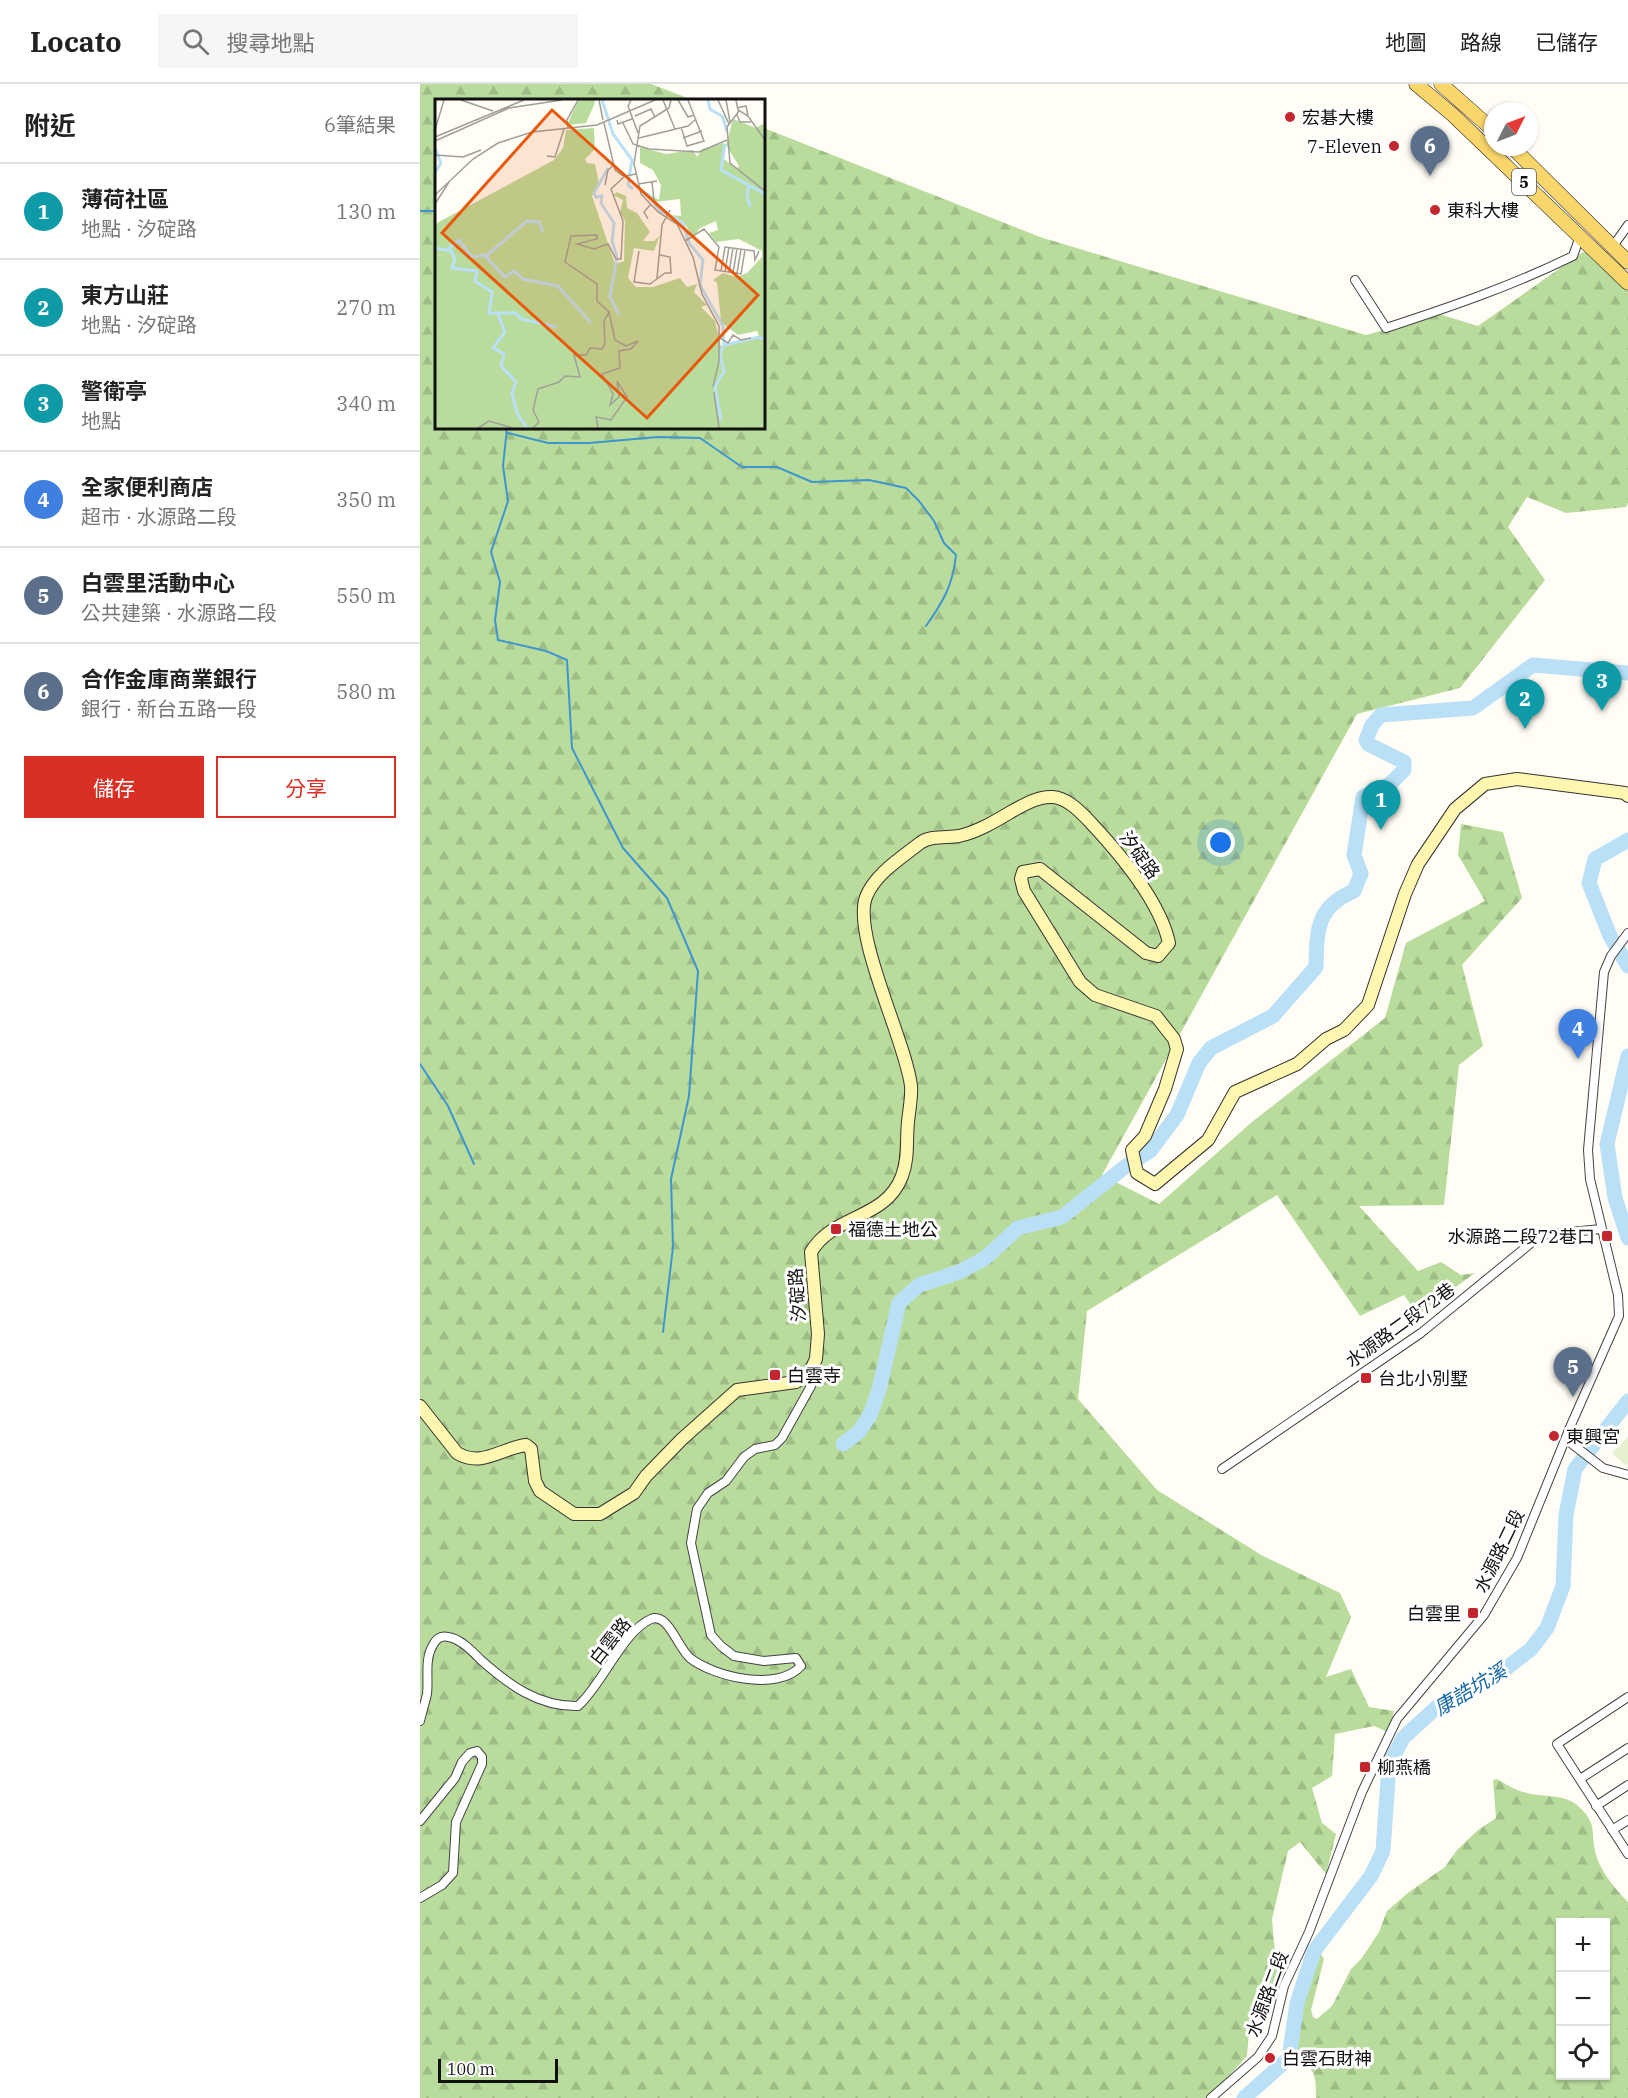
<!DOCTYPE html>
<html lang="zh-TW">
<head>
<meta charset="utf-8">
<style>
	:root { --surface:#fff; --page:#f6f6f6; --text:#222; --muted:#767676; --line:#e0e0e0; --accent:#d93025 }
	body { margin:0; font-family:"IBM Plex Serif","Noto Sans TC",serif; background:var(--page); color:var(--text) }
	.controls { position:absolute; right:18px; bottom:18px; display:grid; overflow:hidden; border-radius:0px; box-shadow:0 2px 4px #0004 }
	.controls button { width:54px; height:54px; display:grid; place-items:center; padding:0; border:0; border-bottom:2px solid var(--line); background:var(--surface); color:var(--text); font:30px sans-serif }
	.compass { position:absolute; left:1064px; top:18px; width:54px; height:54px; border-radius:50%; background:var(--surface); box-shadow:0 2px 4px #0004; rotate:48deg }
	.scale { position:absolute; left:18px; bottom:15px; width:120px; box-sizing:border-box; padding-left:6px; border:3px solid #111; border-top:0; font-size:16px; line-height:21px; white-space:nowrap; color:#111; -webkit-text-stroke:4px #fff; paint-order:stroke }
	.you { position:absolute; left:801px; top:759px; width:21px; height:21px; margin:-15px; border:4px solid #fff; border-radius:50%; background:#1a73e8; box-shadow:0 0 0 9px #1a73e833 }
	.badge { display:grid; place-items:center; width:39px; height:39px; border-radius:50%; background:var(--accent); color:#fff; font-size:20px; font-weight:700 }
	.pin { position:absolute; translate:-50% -50px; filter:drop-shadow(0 2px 3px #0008) }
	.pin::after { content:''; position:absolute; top:32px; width:21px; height:18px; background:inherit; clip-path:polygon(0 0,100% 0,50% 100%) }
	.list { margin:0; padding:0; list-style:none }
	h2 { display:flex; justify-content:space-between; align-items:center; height:78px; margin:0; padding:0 24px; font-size:26px }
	h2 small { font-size:20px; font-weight:400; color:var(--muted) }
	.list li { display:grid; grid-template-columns:39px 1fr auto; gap:18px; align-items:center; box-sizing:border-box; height:96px; padding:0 24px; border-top:2px solid var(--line) }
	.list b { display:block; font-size:22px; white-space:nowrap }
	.list p { margin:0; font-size:20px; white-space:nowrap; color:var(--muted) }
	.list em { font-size:20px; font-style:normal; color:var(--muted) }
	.actions { display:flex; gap:12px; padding:18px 24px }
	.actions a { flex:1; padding:14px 0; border:2px solid var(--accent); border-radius:0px; text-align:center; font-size:21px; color:var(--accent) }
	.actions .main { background:var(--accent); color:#fff }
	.icon { flex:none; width:33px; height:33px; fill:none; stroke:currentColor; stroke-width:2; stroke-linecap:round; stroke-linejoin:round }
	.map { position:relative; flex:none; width:1208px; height:2014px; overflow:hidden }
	header { display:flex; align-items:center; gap:36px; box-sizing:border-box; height:84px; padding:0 30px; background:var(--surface); border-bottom:2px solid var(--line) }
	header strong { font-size:28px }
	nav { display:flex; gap:33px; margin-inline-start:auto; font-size:21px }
	.search { width:420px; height:54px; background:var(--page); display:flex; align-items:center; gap:15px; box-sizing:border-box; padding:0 21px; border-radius:0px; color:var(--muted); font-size:22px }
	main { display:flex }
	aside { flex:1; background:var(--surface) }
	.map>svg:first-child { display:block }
	.forest { fill:url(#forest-firs); fill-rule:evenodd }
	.pitch { fill:#e6f2cf }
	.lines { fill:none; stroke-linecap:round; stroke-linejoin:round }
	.stream { stroke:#3f96cf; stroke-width:2 }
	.river { stroke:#b9e0f7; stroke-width:15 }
	.street-casing { stroke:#444; stroke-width:10 }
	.secondary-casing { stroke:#333; stroke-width:14 }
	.primary-casing { stroke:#222; stroke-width:15 }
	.street { stroke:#fff; stroke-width:8 }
	.secondary { stroke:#fff6b0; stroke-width:12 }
	.primary { stroke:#f9d66b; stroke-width:14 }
	.poi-dot { fill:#c4262e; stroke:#fff; stroke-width:2 }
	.labels { text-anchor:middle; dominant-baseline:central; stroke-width:6; stroke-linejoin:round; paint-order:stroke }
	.shield { fill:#fff; stroke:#585858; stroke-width:1.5 }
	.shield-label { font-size:16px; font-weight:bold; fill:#111 }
	.poi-label { font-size:18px; fill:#111; stroke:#fff; text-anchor:start }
	.street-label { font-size:18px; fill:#111; stroke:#fff }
	.water-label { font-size:20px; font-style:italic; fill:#1768a6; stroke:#fff }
	.inset-river { fill:none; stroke:#b9e0f7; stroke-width:3 }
	.inset-road { fill:none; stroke:#a09f9a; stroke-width:1.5 }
	.view { fill:#e8590c; fill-opacity:0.15; stroke:#e8590c; stroke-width:3 }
	.inset-edge { fill:none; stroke:#111; stroke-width:3 }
</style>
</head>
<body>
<header>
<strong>Locato</strong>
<div class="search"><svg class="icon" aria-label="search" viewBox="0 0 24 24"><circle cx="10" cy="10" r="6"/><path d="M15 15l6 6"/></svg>搜尋地點</div>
<nav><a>地圖</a><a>路線</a><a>已儲存</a></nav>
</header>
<main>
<aside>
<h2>附近<small>6筆結果</small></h2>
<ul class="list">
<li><span class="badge" style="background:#0f9aa8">1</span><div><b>薄荷社區</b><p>地點 · 汐碇路</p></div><em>130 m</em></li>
<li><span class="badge" style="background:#0f9aa8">2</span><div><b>東方山莊</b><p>地點 · 汐碇路</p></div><em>270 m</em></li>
<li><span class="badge" style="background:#0f9aa8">3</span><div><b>警衛亭</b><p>地點</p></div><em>340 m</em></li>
<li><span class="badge" style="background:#3f7fe0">4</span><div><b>全家便利商店</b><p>超市 · 水源路二段</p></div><em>350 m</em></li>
<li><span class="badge" style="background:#5c6f8a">5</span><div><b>白雲里活動中心</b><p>公共建築 · 水源路二段</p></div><em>550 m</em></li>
<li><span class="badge" style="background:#5c6f8a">6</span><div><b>合作金庫商業銀行</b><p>銀行 · 新台五路一段</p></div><em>580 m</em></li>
</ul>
<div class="actions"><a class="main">儲存</a><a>分享</a></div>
</aside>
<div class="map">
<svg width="1208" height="2014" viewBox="0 0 1208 2014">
	<defs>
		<pattern id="forest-firs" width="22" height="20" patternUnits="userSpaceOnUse" patternTransform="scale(1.5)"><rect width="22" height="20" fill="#b9dc9c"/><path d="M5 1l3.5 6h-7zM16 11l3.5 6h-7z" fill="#9ebc85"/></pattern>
	</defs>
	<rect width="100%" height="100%" fill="#fffdf5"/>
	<!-- forest -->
	<path class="forest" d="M 0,0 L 231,0 L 273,16 L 16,16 L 16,344 L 344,344 L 344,44 L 620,153 L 946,251 L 1019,230 L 1058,242 L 1163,168 L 1182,173 L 1208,199 L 1208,419 L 1206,423 L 1146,429 L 1107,413 L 1088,443 L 1125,496 L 1040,604 L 937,630 L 682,1091 L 739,1120 L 832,1038 L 965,934 L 986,859 L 1065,817 L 1038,771 L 1041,740 L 1083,748 L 1102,814 L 1042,881 L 1063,962 L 1039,981 L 1024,1121 L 939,1122 L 998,1187 L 1021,1178 L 1041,1191 L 1055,1189 L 998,1231 L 984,1211 L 940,1232 L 857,1111 L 667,1227 L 658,1315 L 737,1406 L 843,1472 L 920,1509 L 931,1533 L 906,1593 L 931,1585 L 949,1623 L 974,1627 L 968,1648 L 954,1642 L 915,1650 L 912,1692 L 892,1704 L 902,1739 L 916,1750 L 906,1790 L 880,1758 L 868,1767 L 852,1835 L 855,1869 L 862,1891 L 859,1906 L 831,1923 L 827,1972 L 789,2014 L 0,2014 Z
		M 1077,1695 C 1087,1701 1096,1707 1107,1709 C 1122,1713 1144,1710 1157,1721 C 1179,1740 1170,1749 1176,1771 C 1181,1788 1196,1806 1208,1818 L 1208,2014 L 896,2014 C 896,1991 896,1987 877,1973 C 874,1937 885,1904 896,1870 L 901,1870 L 904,1875 L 891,1926 L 893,1933 L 897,1935 L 912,1922 L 931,1885 L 942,1874 L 959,1848 L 967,1827 L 989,1808 L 1025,1783 L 1037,1766 L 1058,1746 L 1076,1734 L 1073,1696 ZM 1186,1838 L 1186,1992 L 1140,1992 L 1140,1838 Z"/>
	<!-- pitch -->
	<path class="pitch" d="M 1208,1353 L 1208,1379 L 1206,1382 L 1192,1369 Z"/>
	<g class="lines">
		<!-- stream -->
		<path class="stream" d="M 0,127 L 16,127
			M 87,344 L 83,382 L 88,417 L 71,468 L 80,498 L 75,536 L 78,556 L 126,567 L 147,576 L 152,664 L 203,764 L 247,814 L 278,887 L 269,1012 L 251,1095 L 253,1163 L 243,1248
			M 88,349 L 128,359 L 169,359 L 238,353 L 280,354 L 322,383 L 357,383 L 392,398 L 449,396 L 486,404 L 499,417 L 514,437 L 524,459 L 536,471 C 533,501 523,518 506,542
			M 0,980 L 28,1022 L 54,1080"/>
		<!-- river -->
		<path class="river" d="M 1208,756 L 1175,775 L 1169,799 L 1190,852 L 1208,882
			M 1208,972 L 1187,1060 L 1195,1114 L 1208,1154
			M 423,1360 L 439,1348 L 450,1331 L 459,1306 L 479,1219 L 499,1201 L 539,1188 L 564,1175 L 598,1144 L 642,1133 L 706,1082 L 730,1067 L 757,1031 L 779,979 L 791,964 L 853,932 L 896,883 C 897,846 896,823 934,807 L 941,790 L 934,771 L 943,713 L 970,700 L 984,686 L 984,678 L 948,660 L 946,656 L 952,641 L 961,631 L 1053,624 L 1113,581 L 1208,589
			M 824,2014 L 869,1974 L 877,1919 L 894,1867 L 951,1792 L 963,1767 L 969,1681 L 983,1654 L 1018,1622 L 1084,1586 L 1111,1565 L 1127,1544 L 1143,1502 L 1146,1431 L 1155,1385 L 1208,1317"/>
		<!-- street casing -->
		<g class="street-casing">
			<path id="street" d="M 1191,165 L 1208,141
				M 935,196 L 966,244 C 1030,223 1092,202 1153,172 L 1160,152
				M 1147,1356 L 1183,1384 L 1208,1391
				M 802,1385 L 1001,1249 L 1121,1151 L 1181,1145
				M 1208,1613 L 1137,1660 L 1208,1770
				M 0,1637 C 2,1628 5,1619 7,1610 C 9,1594 4,1576 13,1561 C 16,1555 21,1551 28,1553 C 41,1555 52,1567 61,1576 C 89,1601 119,1623 158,1622 C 182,1601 203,1547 231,1535 C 248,1528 258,1564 270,1574 C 294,1593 358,1608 381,1582 L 376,1574 L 344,1577 L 314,1572 L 301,1562 L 291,1551 L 271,1459 L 277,1425 L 288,1409 L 306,1397 L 324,1373 L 335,1365 L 355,1361 L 362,1354 L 391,1302 L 390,1288
				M 1160,1695 L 1208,1664
				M 1176,1722 L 1208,1701
				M 0,1737 L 35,1694 L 42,1678 L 50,1669 L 57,1667 L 62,1673 L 62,1680 L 36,1738 L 33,1789 L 22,1801 L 0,1814
				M 1192,1746 L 1208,1736
				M 791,2014 L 838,1973 L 852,1952 L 864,1902 L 889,1848 L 942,1708 L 977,1635 L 1064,1531 L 1097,1474 L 1151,1341 L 1199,1232 L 1198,1211 L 1170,1095 L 1168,1066 L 1184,888 L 1191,872 L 1208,849"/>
		</g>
		<!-- secondary casing -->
		<g class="secondary-casing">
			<path id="secondary" d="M 0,1322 L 37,1369 C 62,1384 81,1364 106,1361 L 111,1365 L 115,1397 L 120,1407 L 154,1430 L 180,1430 L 214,1409 L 226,1392 L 262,1355 L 317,1306 L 376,1298 L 390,1288 L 396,1275 L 398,1250 L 391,1168 C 413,1130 466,1136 482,1092 C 489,1074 486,1056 488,1038 C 489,1027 492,1013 491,1002 C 486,958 432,851 446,813 C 455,790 481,774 500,759 C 511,751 527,754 539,752 C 557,748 574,738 589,729 C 627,707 640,705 671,739 C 700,770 740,817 749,859 L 738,872 L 726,869 L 620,785 L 603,788 L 601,795 L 604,807 L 660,898 L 675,911 L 736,932 L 754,955 L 757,965 L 745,1005 L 725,1052 L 712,1066 L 717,1089 L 735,1100 L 788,1056 L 815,1008 L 877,980 L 906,955 L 924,946 L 948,921 L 985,810 L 998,780 L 1035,725 L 1065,700 L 1097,695 L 1205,709 L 1208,712"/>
		</g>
		<!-- primary casing -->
		<g class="primary-casing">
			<path id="primary" d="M 996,0 L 1033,31 L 1208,199
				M 1021,0 L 1073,46
				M 1092,63 L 1208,178"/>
		</g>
		<!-- street -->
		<use href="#street" class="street"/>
		<!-- secondary -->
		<use href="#secondary" class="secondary"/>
		<!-- primary -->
		<use href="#primary" class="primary"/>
	</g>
	<!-- markers -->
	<g class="poi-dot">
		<circle cx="870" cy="33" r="6"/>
		<circle cx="974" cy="62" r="6"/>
		<circle cx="1015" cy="126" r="6"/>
		<rect x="410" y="1139" width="12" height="12" rx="3"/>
		<rect x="1181" y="1146" width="12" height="12" rx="3"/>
		<rect x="349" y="1285" width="12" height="12" rx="3"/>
		<rect x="940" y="1288" width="12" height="12" rx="3"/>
		<circle cx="1134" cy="1352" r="6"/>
		<rect x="1047" y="1523" width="12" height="12" rx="3"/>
		<rect x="939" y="1677" width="12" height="12" rx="3"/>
		<circle cx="850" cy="1974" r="6"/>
	</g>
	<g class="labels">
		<!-- shield labels -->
		<rect class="shield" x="1092" y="85" width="24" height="26" rx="4.5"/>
		<g class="shield-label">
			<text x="1104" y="98">5</text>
		</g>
		<!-- poi labels -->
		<g class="poi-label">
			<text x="882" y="33">宏碁大樓</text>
			<text x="962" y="62" text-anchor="end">7-Eleven</text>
			<text x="1027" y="126">東科大樓</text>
			<text x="428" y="1145">福德土地公</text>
			<text x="1175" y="1152" text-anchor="end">水源路二段72巷口</text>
			<text x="367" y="1291">白雲寺</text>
			<text x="958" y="1294">台北小別墅</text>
			<text x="1146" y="1352">東興宮</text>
			<text x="1041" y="1529" text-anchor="end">白雲里</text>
			<text x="957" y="1683">柳燕橋</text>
			<text x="862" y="1974">白雲石財神</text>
		</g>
		<!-- street labels -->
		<g class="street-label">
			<text transform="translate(720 771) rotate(54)">汐碇路</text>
			<text transform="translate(377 1211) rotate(-94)">汐碇路</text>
			<text transform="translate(980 1241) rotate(-36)">水源路二段72巷</text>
			<text transform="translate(1079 1467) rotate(-64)">水源路二段</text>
			<text transform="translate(190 1557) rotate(-52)">白雲路</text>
			<text transform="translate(847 1910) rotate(-70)">水源路二段</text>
		</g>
		<!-- water labels -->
		<g class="water-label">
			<text transform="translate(1050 1605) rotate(-31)">康誥坑溪</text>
		</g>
	</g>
	<!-- overview -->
	<g transform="translate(15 15)">
		<rect width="330" height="330" fill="#fffdf5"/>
		<path d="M 143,1 L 160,1 L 159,6 L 151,24 L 132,26 ZM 298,20 L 321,29 L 330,24 L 330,329 L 0,329 L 0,125 L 119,61 L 128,49 L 131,31 L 159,29 L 160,50 L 150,60 L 152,64 L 160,65 L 164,84 L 157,97 L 180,165 L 189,162 L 190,122 L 185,113 L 188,101 L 178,96 L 182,93 L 191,97 L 192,109 L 202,114 L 215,133 L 208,142 L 219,142 L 225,136 L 219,152 L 199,149 L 193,179 L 201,188 L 218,188 L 245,179 L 252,188 L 262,185 L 259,193 L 272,206 L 266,208 L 280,222 L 286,247 L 324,237 L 322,232 L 303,236 L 283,221 L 280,215 L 286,221 L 282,184 L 278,181 L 288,174 L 301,178 L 312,174 L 327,158 L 327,152 L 304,140 L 281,143 L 274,134 L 283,131 L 281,122 L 265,129 L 258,138 L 249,124 L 235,116 L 246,117 L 245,100 L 219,103 L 214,95 L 224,101 L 226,86 L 218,71 L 205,64 L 205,48 L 231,55 L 258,51 L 262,58 L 267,50 L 289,44 L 289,60 L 302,70 L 304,67 L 291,46 Z" fill="#b9dc9c"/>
		<path class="inset-river" d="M 167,1 L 178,35 L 197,61 L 193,86 L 198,90M 273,1 L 275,10 L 288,18 L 292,33M 290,45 L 286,71 L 330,95M 0,49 L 6,64 L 0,74M 173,69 L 159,94 L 161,98 L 167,97 L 166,104 L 179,124 L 177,142 L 182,158 L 175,198 L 184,216M 314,86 L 312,96 L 315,108M 205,92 L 214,96 L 224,111 L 248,124 L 254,144 L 268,161 L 265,186 L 288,227 L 289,246 L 285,255 L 289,273 L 280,287 L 286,321M 0,149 L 16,152 L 20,160 L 17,169 L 42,172 L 40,182 L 57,193 L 54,214 L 81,214 L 86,220 L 122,228M 12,151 L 24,141 L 37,158 L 49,156 L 70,178 L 79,172 L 88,180 L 123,187 L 156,224M 50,158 L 92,122 L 104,123 L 108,133M 63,215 L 70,233 L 58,249 L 69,255 L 66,267 L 81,283 L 77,294 L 82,314 L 92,329M 289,246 L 324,238 L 330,241"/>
		<path class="inset-road" d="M 26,1 L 58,12M 164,1 L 168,21M 196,1 L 193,7 L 203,34M 228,1 L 240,30M 236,1 L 234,9 L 205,27 L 199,65 L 206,95 L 223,113 L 242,125 L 258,158 L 267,195 L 284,227 L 284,262 L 278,288M 243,1 L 253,18 L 259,16M 283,1 L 294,25M 291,1 L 295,23M 301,1 L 303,11 L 313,17 L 330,41M 302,9 L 311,7 L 313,17M 304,12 L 292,28 L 295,64 L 330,92M 302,16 L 305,23 L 316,23M 200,17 L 216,10 L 220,18M 182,21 L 183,25 L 197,20M 169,24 L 180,71 L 188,77M 188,24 L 198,45 L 214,50 L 264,53 L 292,41M 246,28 L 252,47 L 269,42 L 253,1M 133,29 L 132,21 L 143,1M 0,31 L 9,1M 0,38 L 89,1M 204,39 L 253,27 L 260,21M 248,39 L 267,32M 0,42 L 74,9 L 127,1M 0,56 L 28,58 L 46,51M 112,57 L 120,58 L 129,30M 217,83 L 219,101M 203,85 L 222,82M 170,86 L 173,71 L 179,66M 0,96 L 38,60 L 63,44 L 97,33 L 162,26 L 220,1M 0,105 L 14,83M 213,120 L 209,113 L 216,105M 250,142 L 269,130 L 284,148 L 280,171 L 306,175 L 310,151M 204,152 L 199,183 L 215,185 L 230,174 L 236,174 L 235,158 L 225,156M 286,172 L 290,148 L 319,152 L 320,161 L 324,152M 290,173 L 294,148M 294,173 L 298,149M 298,174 L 302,150M 302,174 L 306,150M 222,179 L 227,126 L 235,111M 285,239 L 293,244 L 298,236 L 306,241 L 316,239M 279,293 L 284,329M 43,329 L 54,322 L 78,329M 98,329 L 104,323 L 98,311 L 103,290 L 124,283 L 130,277 L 145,278 L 139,256 L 151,256 L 155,249 L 167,250 L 170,245 L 169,222 L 174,213 L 162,202 L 162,185 L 130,163 L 136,137 L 162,136 L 162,140 L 142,145 L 159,150 L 173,145 L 181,160 L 186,160 L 188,122 L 176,90 L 190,77 L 201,75M 163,329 L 161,318 L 176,321 L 192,298 L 182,282 L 184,298 L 175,306 L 178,295 L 167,275 L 185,269 L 184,252 L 196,250 L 203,242 L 191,247 L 180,241 L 174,213"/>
		<path class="view" d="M 117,11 L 323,196 L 212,319 L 7,134 Z"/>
		<rect width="330" height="330" class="inset-edge"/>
	</g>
</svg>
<div class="controls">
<button>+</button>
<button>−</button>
<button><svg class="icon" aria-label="locate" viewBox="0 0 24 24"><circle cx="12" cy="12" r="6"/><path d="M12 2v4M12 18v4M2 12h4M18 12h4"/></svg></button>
</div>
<svg class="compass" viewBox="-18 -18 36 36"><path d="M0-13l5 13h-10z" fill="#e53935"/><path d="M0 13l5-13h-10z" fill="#767676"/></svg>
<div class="scale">100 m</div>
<div class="you"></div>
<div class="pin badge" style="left:961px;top:746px;background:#0f9aa8">1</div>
<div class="pin badge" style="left:1105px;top:645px;background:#0f9aa8">2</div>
<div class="pin badge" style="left:1182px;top:627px;background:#0f9aa8">3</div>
<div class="pin badge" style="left:1158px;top:975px;background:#3f7fe0">4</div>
<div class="pin badge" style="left:1153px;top:1313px;background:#5c6f8a">5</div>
<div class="pin badge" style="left:1010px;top:92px;background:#5c6f8a">6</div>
</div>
</main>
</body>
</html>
